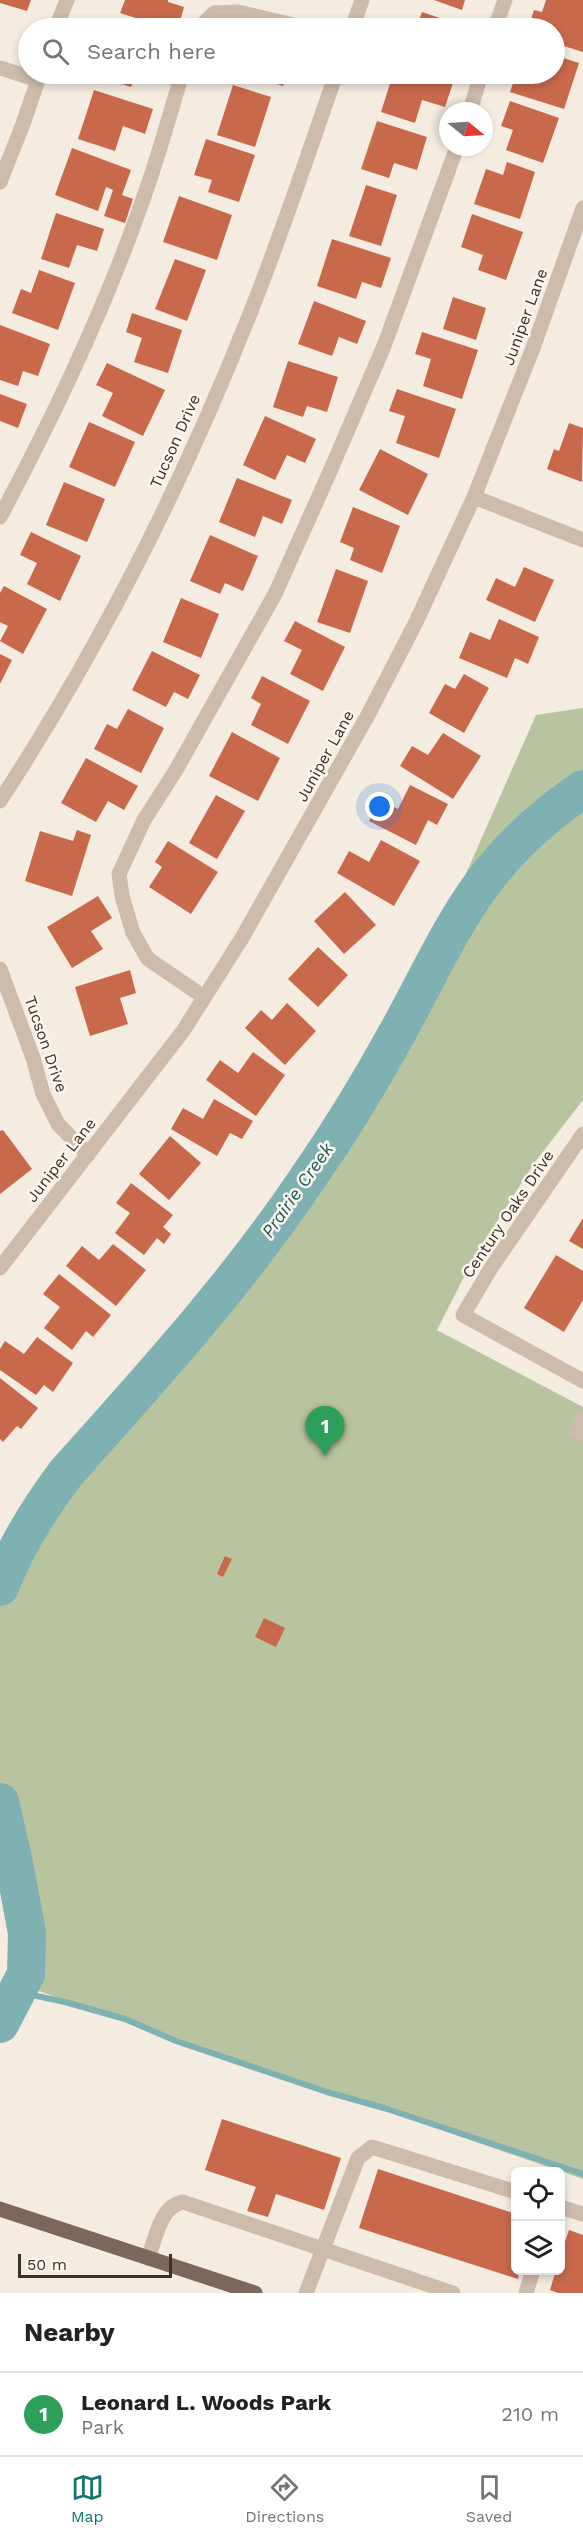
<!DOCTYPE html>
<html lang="en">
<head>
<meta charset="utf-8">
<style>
	:root { --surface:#fff; --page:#f2f2f2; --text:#202124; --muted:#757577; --line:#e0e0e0; --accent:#0f766e }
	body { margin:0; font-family:"Work Sans",sans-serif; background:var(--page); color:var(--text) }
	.controls { position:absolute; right:18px; bottom:18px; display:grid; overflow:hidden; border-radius:9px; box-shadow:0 3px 9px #0003 }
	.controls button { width:54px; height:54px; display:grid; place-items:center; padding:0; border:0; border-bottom:2px solid var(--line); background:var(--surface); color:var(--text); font:30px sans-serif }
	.compass { position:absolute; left:439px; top:102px; width:54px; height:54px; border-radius:50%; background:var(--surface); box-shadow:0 3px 9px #0003; rotate:108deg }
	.scale { position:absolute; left:18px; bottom:15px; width:154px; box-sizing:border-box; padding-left:6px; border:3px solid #3b302b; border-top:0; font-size:16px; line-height:21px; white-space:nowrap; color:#3b302b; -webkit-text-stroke:4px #fbf5ee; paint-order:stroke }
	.you { position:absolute; left:380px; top:807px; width:21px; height:21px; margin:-15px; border:4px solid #fff; border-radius:50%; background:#1a73e8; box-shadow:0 0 0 9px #1a73e833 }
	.badge { display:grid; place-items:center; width:39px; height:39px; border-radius:50%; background:var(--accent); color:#fff; font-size:20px; font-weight:700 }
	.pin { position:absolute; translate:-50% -50px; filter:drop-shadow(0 2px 3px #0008) }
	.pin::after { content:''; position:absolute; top:32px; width:21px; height:18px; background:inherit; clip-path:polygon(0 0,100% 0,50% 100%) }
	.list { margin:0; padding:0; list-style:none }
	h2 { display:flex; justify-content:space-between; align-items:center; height:78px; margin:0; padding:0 24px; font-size:26px }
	h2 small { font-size:20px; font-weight:400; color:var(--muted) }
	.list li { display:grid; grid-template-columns:39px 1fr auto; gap:18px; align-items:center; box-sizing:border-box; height:84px; padding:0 24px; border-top:2px solid var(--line) }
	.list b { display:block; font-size:22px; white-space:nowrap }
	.list p { margin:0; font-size:20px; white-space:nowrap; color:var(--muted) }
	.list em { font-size:20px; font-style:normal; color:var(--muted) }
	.icon { flex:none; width:33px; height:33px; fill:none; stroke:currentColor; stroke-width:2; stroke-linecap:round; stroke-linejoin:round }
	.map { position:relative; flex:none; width:583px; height:2293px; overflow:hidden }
	.search { position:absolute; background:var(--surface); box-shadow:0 3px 9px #0003; left:18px; right:18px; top:18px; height:66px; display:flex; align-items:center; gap:15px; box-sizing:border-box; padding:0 21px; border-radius:33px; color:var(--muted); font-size:22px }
	.sheet { height:162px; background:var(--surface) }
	nav { display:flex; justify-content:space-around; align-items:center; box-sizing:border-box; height:84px; border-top:2px solid var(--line); background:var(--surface); font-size:16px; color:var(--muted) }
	nav a { display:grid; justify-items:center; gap:3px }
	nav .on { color:var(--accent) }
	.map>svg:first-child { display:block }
	.green { fill:#b8c4a0 }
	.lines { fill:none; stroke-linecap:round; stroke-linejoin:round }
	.stream { stroke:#7fb0b2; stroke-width:6 }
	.river { stroke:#7fb0b2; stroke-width:38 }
	.building { fill:#c8694b }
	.minor { stroke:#cdbbac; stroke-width:15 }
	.major { stroke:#7d675c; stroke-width:15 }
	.labels { text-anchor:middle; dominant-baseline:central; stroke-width:5; stroke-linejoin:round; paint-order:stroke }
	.street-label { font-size:16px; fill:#3b302b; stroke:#fbf5ee }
	.water-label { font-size:18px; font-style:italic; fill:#1f5a5e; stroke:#fbf5ee }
</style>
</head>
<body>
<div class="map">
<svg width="583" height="2293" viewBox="0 0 583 2293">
	<rect width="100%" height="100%" fill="#f4ebe1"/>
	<!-- green -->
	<path class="green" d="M 583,708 L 583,1100 L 535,1162 L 472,1261 L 437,1330 L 583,1407 L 583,2179 L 10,1981 L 19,1895 L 0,1824 L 0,1564 L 27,1505 L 146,1361 L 227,1270 L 343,1104 L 453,903 L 536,715 Z"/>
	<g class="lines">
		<!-- stream -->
		<path class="stream" d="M 18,1992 L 65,2002 L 125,2019 L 176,2041 L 327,2092 L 384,2108 L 583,2174"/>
		<!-- river -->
		<path class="river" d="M 0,1587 C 16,1545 39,1509 66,1473 C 149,1380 235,1286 305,1182 C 338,1135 368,1086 396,1035 C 427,980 453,919 492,871 C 518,839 549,812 583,789
			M 0,1802 L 13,1858 L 27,1933 L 26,1974 L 0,2024"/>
	</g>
	<!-- building -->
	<path class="building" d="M 0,0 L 31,0 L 27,11 L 0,3 Z
		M 125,0 L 168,0 L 168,2 L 184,7 L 178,28 L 167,28 L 120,13 Z
		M 434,0 L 465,0 L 462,10 Z
		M 546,0 L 583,0 L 583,52 L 554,43 L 554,28 L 528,28 L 534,10 L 542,12 Z
		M 422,12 L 461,25 L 459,28 L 416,28 Z
		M 237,17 L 271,28 L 233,28 Z
		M 554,55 L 579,63 L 564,109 L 510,92 L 516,74 L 554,74 Z
		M 101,74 L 136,74 L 131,87 L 100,77 Z
		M 247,74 L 287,74 L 283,86 Z
		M 393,74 L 425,74 L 453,83 L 445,107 L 422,100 L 415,123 L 381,112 Z
		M 233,85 L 271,97 L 255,147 L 217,135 Z
		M 94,90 L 153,109 L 145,134 L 123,126 L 115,151 L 78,139 Z
		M 510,101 L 559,118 L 543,163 L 506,150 L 513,130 L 501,126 Z
		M 377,121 L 427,137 L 417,170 L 394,163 L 389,178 L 361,169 Z
		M 206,139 L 255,155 L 239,202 L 208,192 L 212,180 L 194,175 Z
		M 72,148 L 131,170 L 122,195 L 133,199 L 125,223 L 104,216 L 113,190 L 106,187 L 98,211 L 55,195 Z
		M 507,162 L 535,172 L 520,219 L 474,204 L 486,169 L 503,175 Z
		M 366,185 L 397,195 L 381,246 L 349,236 Z
		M 179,196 L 232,215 L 217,260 L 163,242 Z
		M 56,213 L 104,229 L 97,251 L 77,245 L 69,268 L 41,259 Z
		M 472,214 L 523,232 L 506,280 L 478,270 L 483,255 L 461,247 Z
		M 332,239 L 391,258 L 381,288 L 362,282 L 356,299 L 317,286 Z
		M 175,259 L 206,270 L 187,321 L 155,309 Z
		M 39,270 L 75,283 L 58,330 L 12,313 L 21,289 L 31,293 Z
		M 453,297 L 486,308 L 476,340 L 443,329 Z
		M 314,301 L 366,321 L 357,344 L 339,337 L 332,356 L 298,344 Z
		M 132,313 L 182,330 L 168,373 L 134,362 L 142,338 L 126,332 Z
		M 0,325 L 50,344 L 38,376 L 23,371 L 18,386 L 0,380 Z
		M 422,332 L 478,350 L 462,399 L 423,386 L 431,359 L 415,354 Z
		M 288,361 L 338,377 L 327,412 L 307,406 L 303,417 L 273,407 Z
		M 107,363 L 165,390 L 143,436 L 102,416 L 113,393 L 96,385 Z
		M 397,389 L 456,409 L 439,458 L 396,443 L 405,416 L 389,411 Z
		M 0,394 L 27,404 L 18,428 L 0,421 Z
		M 265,416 L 316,439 L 305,463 L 287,455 L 275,480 L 243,465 Z
		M 89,422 L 135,442 L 115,487 L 69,467 Z
		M 569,423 L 583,428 L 582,482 L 547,469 L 554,449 L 559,451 Z
		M 380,449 L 428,474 L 408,515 L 359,490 Z
		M 237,478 L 292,500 L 282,524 L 263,516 L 255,537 L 219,522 Z
		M 64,482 L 105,499 L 87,542 L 46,525 Z
		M 353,507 L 400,526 L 382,573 L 350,560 L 354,548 L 340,542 Z
		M 31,532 L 81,556 L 60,601 L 27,584 L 37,563 L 20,555 Z
		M 210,535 L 258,556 L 243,591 L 225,583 L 220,594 L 190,581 Z
		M 524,567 L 554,580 L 535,622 L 486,600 L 496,578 L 515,587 Z
		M 336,569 L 368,581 L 350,633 L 317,622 Z
		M 4,586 L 47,609 L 23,654 L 0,641 L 8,626 L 0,622 L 0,593 Z
		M 181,598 L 219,614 L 201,658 L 163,642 Z
		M 499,619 L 539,637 L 528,664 L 515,658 L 507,678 L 459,658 L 470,632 L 490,640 Z
		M 295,621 L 345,647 L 323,691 L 290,674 L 302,650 L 284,641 Z
		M 152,651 L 200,675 L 188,699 L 174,692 L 166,707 L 132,690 Z
		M 0,654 L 12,660 L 0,684 Z
		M 464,674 L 489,688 L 464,733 L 429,713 L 445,684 L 455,689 Z
		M 262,676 L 310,701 L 288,744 L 251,725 L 261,704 L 251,698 Z
		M 128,709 L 164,728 L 141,773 L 94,749 L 107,724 L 117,729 Z
		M 232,732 L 280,758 L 258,801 L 209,776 Z
		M 443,733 L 481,756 L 453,799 L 400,766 L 412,746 L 428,755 Z
		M 86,758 L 138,786 L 124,810 L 108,801 L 96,822 L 61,803 Z
		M 410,785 L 448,804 L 437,825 L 428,820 L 416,845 L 369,821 L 380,800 L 398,809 Z
		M 216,795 L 245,811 L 217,859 L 189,843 Z
		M 77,830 L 91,835 L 72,896 L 25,881 L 40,831 L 73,841 Z
		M 381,840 L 420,861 L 394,906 L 337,873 L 349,851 L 369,862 Z
		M 168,841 L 218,872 L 191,914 L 149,887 L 162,867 L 155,862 Z
		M 345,892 L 376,925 L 344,954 L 314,921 Z
		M 98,896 L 112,918 L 91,931 L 103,949 L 72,968 L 47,927 Z
		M 318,947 L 348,975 L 318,1007 L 288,979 Z
		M 130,970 L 136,993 L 120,998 L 128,1024 L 90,1036 L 75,987 Z
		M 287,1003 L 316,1031 L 285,1065 L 245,1028 L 261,1010 L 272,1020 Z
		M 253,1052 L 285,1075 L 256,1116 L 206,1080 L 220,1060 L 238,1073 Z
		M 214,1099 L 253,1121 L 242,1139 L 230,1133 L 217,1156 L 171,1129 L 183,1108 L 203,1119 Z
		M 3,1130 L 32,1169 L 0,1194 L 0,1131 Z
		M 170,1136 L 201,1163 L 169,1200 L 139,1174 Z
		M 131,1183 L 173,1215 L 163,1227 L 171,1234 L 164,1244 L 157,1238 L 144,1255 L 115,1233 L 130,1213 L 116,1203 Z
		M 583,1218 L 583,1249 L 569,1241 Z
		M 113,1244 L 146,1270 L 116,1306 L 66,1266 L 82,1246 L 99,1260 Z
		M 556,1255 L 583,1271 L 583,1300 L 564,1332 L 524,1308 Z
		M 59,1274 L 111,1315 L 93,1337 L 86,1331 L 72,1350 L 44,1328 L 60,1307 L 43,1294 Z
		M 37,1337 L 73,1363 L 53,1392 L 44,1385 L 36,1395 L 0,1370 L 0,1349 L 5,1341 L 24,1354 Z
		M 0,1378 L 38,1408 L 21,1429 L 17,1426 L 3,1442 L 0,1439 Z
		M 225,1556 L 232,1559 L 223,1577 L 217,1574 Z
		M 264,1618 L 285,1628 L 276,1647 L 255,1637 Z
		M 222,2119 L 341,2158 L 324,2210 L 276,2194 L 268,2217 L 247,2211 L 256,2187 L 205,2170 Z
		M 378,2169 L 516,2214 L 516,2270 L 520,2270 L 518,2279 L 359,2228 Z
		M 569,2230 L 583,2235 L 583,2293 L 558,2293 L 550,2290 L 556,2270 L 560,2270 L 560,2256 Z"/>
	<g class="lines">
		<!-- minor -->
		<path class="minor" d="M 56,28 L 67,0
			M 199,28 L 214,13 L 238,12 L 306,28
			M 352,28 L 362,0
			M 495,28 L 505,0
			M 0,68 L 38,80
			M 470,111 L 481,74
			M 0,182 L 23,124 L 40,74
			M 474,497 L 583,540
			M 0,517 C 54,416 103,313 141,205 C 157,162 169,117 182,74
			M 0,801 C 97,652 181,487 247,321 C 280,240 307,157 336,74
			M 0,969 L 33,1058 L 43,1094 L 58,1124 L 88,1155
			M 204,997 L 148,959 L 133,933 L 122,896 L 119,874 L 144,820 L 176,770 L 275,594 L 328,476 L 384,346 L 457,147
			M 583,1134 L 491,1268 L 463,1315 L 583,1381
			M 0,1268 L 183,1031 L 242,938 L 368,715 L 416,622 L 474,497 L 533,348 L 583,208
			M 583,1418 L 576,1431 L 583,1435
			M 560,2207 L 583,2214
			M 148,2258 C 156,2238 160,2206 183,2202 L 453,2293
			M 306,2293 L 358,2158 L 372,2147 L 516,2192
			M 526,2293 L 533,2270"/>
		<!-- major -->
		<path class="major" d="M 0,2209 L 255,2293"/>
	</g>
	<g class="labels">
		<!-- street labels -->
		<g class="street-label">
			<text transform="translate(525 317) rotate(-70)">Juniper Lane</text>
			<text transform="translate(175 441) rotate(-66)">Tucson Drive</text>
			<text transform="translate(325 756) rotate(-61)">Juniper Lane</text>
			<text transform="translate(46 1044) rotate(71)">Tucson Drive</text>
			<text transform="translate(61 1160) rotate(-52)">Juniper Lane</text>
			<text transform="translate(508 1214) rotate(-56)">Century Oaks Drive</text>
		</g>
		<!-- water labels -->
		<g class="water-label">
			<text transform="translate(297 1190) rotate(-55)">Prairie Creek</text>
		</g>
	</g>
</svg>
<div class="controls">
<button><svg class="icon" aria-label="locate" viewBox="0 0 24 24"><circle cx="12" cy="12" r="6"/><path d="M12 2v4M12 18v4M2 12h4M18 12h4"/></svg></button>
<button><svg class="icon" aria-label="layers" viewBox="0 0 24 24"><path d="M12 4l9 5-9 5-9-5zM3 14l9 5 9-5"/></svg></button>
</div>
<svg class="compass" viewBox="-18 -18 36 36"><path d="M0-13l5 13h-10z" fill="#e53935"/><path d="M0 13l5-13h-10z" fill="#757577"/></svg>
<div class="scale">50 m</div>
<div class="you"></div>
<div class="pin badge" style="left:325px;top:1456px;background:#2e9e5b">1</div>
<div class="search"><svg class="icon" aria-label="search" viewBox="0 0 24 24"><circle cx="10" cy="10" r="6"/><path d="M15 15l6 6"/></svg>Search here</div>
</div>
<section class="sheet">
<h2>Nearby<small></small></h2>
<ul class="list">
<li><span class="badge" style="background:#2e9e5b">1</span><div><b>Leonard L. Woods Park</b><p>Park</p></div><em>210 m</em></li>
</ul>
</section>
<nav>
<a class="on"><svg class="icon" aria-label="map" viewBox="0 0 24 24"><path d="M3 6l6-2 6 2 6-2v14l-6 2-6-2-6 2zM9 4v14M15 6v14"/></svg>Map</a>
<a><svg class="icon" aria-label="directions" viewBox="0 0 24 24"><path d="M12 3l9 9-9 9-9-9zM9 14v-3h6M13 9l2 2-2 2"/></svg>Directions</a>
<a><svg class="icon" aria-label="saved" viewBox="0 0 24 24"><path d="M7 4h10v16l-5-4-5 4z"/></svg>Saved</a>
</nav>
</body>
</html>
